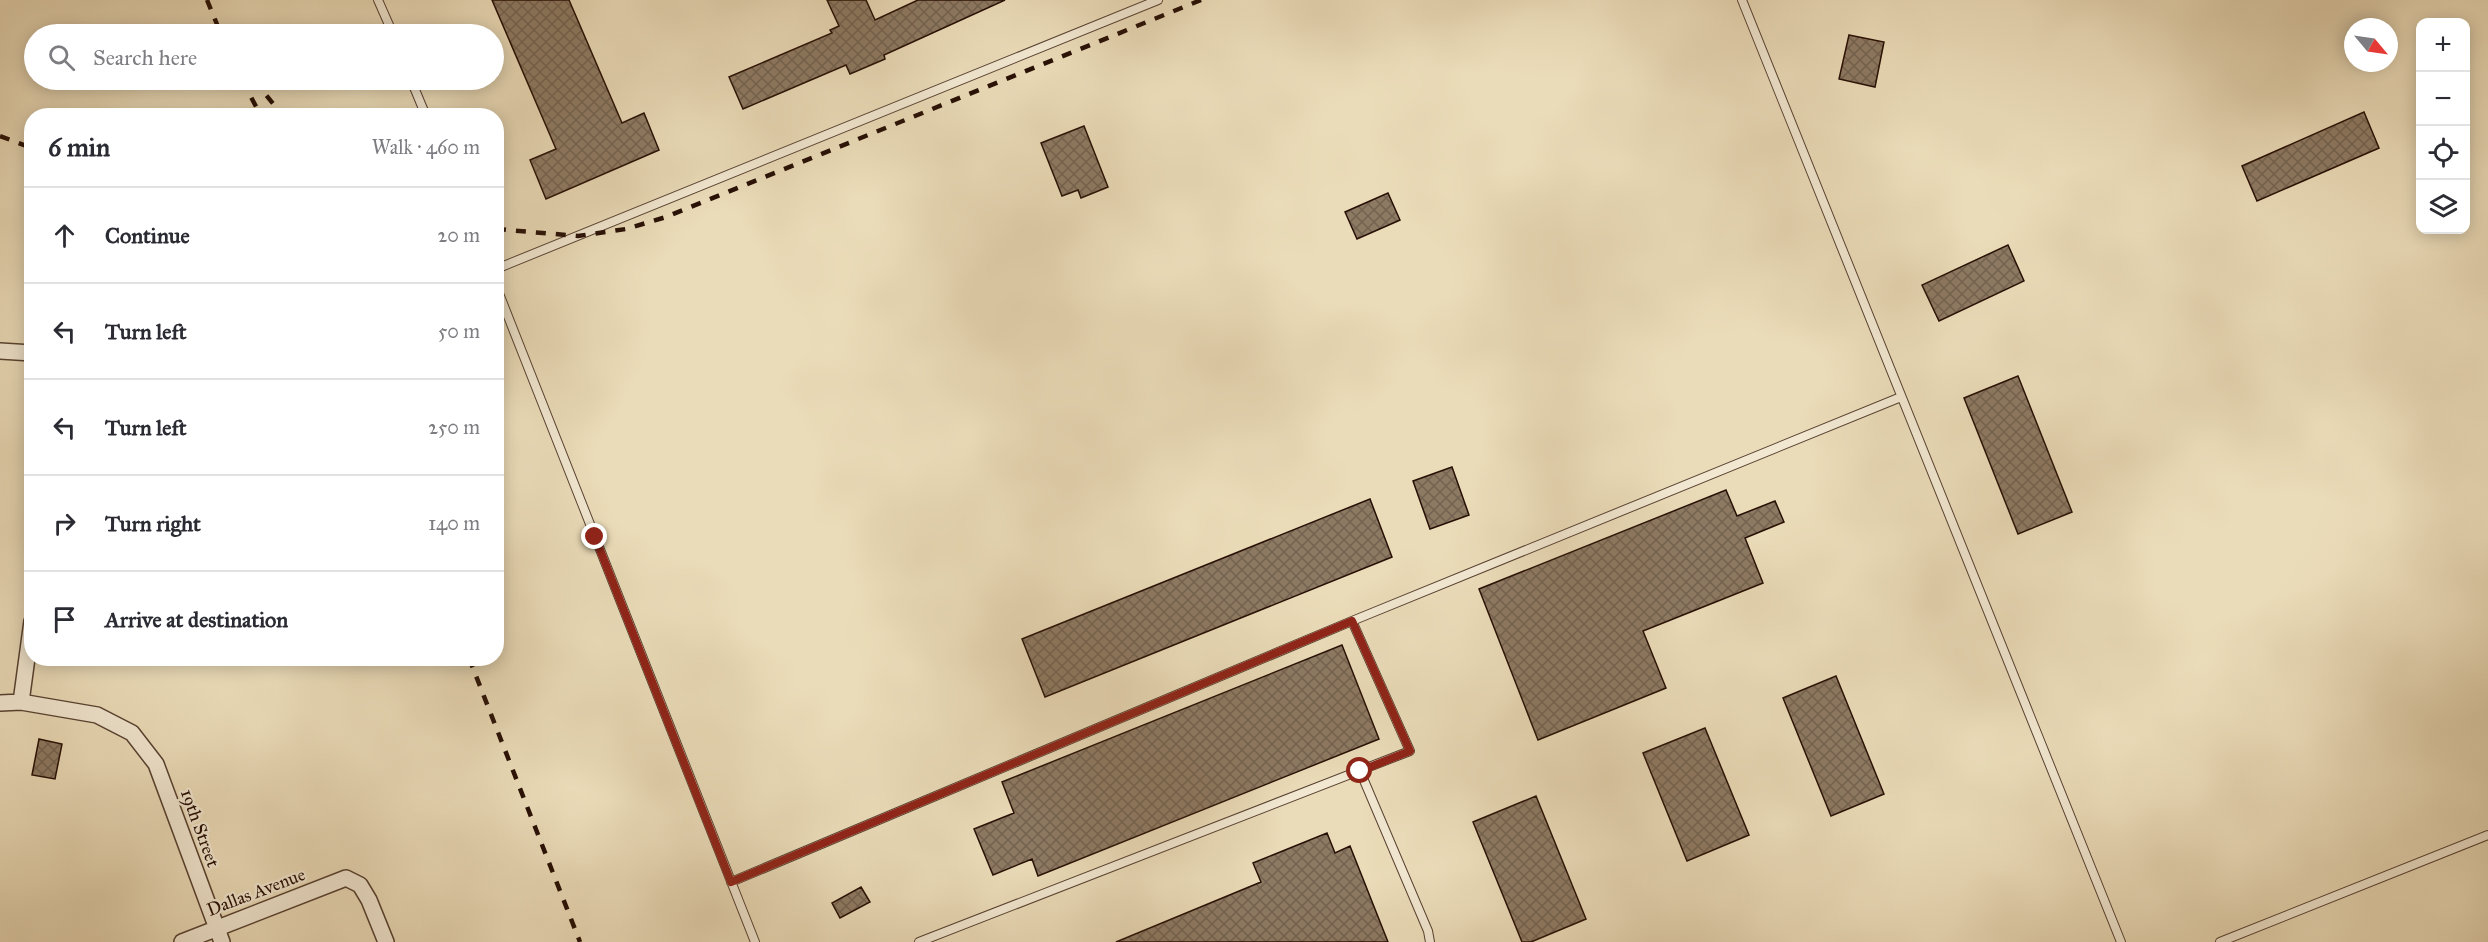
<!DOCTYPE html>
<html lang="en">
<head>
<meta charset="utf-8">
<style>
	:root { --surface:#fff; --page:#f2f2f3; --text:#2b2b33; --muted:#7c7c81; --line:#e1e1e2 }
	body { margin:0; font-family:"IM FELL Great Primer",serif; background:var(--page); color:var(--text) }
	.controls { position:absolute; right:18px; top:18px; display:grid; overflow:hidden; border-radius:12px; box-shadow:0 3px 15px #0003 }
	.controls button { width:54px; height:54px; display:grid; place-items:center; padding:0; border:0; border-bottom:2px solid var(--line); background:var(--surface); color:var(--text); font:30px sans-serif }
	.compass { position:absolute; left:2344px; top:18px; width:54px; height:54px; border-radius:50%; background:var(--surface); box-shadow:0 3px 15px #0003; rotate:119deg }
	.stop { position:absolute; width:18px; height:18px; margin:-14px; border:4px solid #8f2418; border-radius:50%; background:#fff }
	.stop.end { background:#8f2418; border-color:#fff; box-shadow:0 2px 6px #0008 }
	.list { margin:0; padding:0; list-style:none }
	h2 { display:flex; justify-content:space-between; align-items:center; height:78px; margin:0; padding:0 24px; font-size:26px }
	h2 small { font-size:20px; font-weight:400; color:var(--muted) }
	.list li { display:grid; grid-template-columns:39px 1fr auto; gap:18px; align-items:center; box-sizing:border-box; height:96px; padding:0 24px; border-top:2px solid var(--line) }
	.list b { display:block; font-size:22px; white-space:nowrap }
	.list em { font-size:20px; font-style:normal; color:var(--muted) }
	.icon { flex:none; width:33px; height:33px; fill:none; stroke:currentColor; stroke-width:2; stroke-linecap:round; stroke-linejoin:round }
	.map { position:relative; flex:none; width:2488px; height:942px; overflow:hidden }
	.search { position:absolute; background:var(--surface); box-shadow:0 3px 15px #0003; left:24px; top:24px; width:480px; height:66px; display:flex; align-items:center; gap:15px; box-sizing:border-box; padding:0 21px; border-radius:33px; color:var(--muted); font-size:22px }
	.panel { position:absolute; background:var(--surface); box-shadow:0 3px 15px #0003; left:24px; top:108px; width:480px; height:558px; border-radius:24px }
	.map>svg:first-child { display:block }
	.building { fill:url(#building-cross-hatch); stroke:#270f05; stroke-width:1.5 }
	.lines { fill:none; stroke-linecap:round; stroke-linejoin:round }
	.lane-casing { stroke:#584232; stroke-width:10 }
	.street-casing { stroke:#584232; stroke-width:18 }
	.lane { stroke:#f2e8d2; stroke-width:8 }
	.street { stroke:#f2e8d2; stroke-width:15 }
	.rail { stroke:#270f05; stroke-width:4.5; stroke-dasharray:10 10; stroke-linecap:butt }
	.route { stroke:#8f2418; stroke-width:8 }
	.labels { text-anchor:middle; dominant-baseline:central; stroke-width:4.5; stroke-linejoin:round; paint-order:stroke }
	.street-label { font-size:18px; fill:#270f05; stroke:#f2e8d2 }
</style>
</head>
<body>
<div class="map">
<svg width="2488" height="942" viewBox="0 0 2488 942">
	<defs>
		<pattern id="building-cross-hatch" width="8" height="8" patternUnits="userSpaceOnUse" patternTransform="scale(1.5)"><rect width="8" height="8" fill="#8d7a63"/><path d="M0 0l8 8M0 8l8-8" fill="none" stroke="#736250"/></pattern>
	</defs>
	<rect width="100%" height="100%" fill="#ebdcb9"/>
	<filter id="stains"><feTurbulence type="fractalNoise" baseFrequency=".00333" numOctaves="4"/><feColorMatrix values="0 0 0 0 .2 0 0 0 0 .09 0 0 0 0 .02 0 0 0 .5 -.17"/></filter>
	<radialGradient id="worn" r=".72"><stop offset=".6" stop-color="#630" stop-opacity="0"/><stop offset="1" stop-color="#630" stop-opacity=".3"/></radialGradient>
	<!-- building -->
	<path class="building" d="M 492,0 L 569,0 L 622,123 L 644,113 L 659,150 L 546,199 L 530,160 L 556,149 Z
		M 827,0 L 866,0 L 875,20 L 918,0 L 1005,0 L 884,55 L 885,59 L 850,74 L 846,65 L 743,109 L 729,77 L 832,33 L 830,30 L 839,26 Z
		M 1849,35 L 1884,42 L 1875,87 L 1839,79 Z
		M 2364,112 L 2379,148 L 2257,201 L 2242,166 Z
		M 1084,126 L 1108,187 L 1081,198 L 1078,190 L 1062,196 L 1041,143 Z
		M 1388,193 L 1400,220 L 1357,239 L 1345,212 Z
		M 2008,245 L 2024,281 L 1939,321 L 1922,285 Z
		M 2018,376 L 2072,512 L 2018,534 L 1964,398 Z
		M 1452,467 L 1469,515 L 1430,529 L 1413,481 Z
		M 1726,490 L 1737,516 L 1775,501 L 1784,522 L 1745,538 L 1763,583 L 1643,631 L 1666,688 L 1538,740 L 1479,589 Z
		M 1370,499 L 1392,557 L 1045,697 L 1022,639 Z
		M 1342,645 L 1379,739 L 1038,876 L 1032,859 L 993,875 L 974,829 L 1014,813 L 1002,782 Z
		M 1836,676 L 1884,794 L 1831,816 L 1783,698 Z
		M 1705,728 L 1749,835 L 1687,861 L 1643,753 Z
		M 39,739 L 62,744 L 55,779 L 32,775 Z
		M 1536,796 L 1586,919 L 1531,942 L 1522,942 L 1473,822 Z
		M 1327,833 L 1335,853 L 1350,846 L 1388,942 L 1116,942 L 1261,882 L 1253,863 Z
		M 861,887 L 870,902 L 840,918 L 832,903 Z"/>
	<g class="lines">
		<!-- lane casing -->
		<g class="lane-casing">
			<path id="lane" d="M 378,0 L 393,34
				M 1742,0 L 2121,942
				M 411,80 L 426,116
				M 496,269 L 1158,0
				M 496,286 L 755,942
				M 1360,771 L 1428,931 L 1430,942
				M 731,882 L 1352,621 L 1901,397
				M 919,942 L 1410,751 L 1352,621
				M 2220,942 L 2488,835"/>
		</g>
		<!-- street casing -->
		<g class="street-casing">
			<path id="street" d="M 0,351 L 32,353
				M 21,702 L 32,621
				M 0,703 L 21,702 L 97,715 L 132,733 L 156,764 L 222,942
				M 182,942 L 346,878 L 360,885 L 369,900 L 386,942"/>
		</g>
		<!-- lane -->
		<use href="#lane" class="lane"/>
		<!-- street -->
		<use href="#street" class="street"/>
		<!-- rail -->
		<path class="rail" d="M 207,0 L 221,34
			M 242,80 L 261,116
			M 254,80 L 283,116
			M 0,136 L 32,148
			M 496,229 L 578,236 L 626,229 L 666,217 L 1201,0
			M 469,658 L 580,942"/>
	</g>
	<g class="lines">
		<!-- route -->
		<path class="route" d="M 595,537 L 731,882 L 1352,621 L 1410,751 L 1360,771"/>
	</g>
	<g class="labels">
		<!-- street labels -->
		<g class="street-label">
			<text transform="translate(200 828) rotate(70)">19th Street</text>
			<text transform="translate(256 892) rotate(-21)">Dallas Avenue</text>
		</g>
	</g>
	<rect width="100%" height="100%" filter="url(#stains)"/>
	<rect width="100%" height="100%" fill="url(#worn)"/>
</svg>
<div class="controls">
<button>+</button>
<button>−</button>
<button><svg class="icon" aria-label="locate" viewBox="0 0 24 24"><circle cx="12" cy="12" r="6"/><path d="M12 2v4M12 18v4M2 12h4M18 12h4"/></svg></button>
<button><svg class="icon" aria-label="layers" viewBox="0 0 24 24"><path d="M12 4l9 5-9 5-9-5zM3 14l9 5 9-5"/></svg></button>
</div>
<svg class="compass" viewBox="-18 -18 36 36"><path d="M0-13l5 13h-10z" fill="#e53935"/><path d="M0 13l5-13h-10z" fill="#7c7c81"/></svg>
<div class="stop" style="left:1360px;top:771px"></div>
<div class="stop end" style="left:595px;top:537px"></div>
<div class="search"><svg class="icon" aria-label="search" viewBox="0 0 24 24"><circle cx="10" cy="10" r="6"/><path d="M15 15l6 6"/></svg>Search here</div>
<section class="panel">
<h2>6 min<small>Walk · 460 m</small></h2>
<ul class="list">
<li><svg class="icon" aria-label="ahead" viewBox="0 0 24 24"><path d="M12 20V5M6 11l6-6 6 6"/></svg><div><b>Continue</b></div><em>20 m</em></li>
<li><svg class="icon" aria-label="left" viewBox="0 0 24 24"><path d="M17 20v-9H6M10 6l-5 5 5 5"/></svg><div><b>Turn left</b></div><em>50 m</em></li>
<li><svg class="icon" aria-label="left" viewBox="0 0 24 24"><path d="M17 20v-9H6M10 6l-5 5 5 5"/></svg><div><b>Turn left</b></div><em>250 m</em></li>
<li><svg class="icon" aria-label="right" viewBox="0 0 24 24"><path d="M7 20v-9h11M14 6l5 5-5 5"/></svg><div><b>Turn right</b></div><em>140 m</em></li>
<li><svg class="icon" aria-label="arrive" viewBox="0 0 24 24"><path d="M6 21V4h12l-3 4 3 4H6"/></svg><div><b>Arrive at destination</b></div></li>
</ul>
</section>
</div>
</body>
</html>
